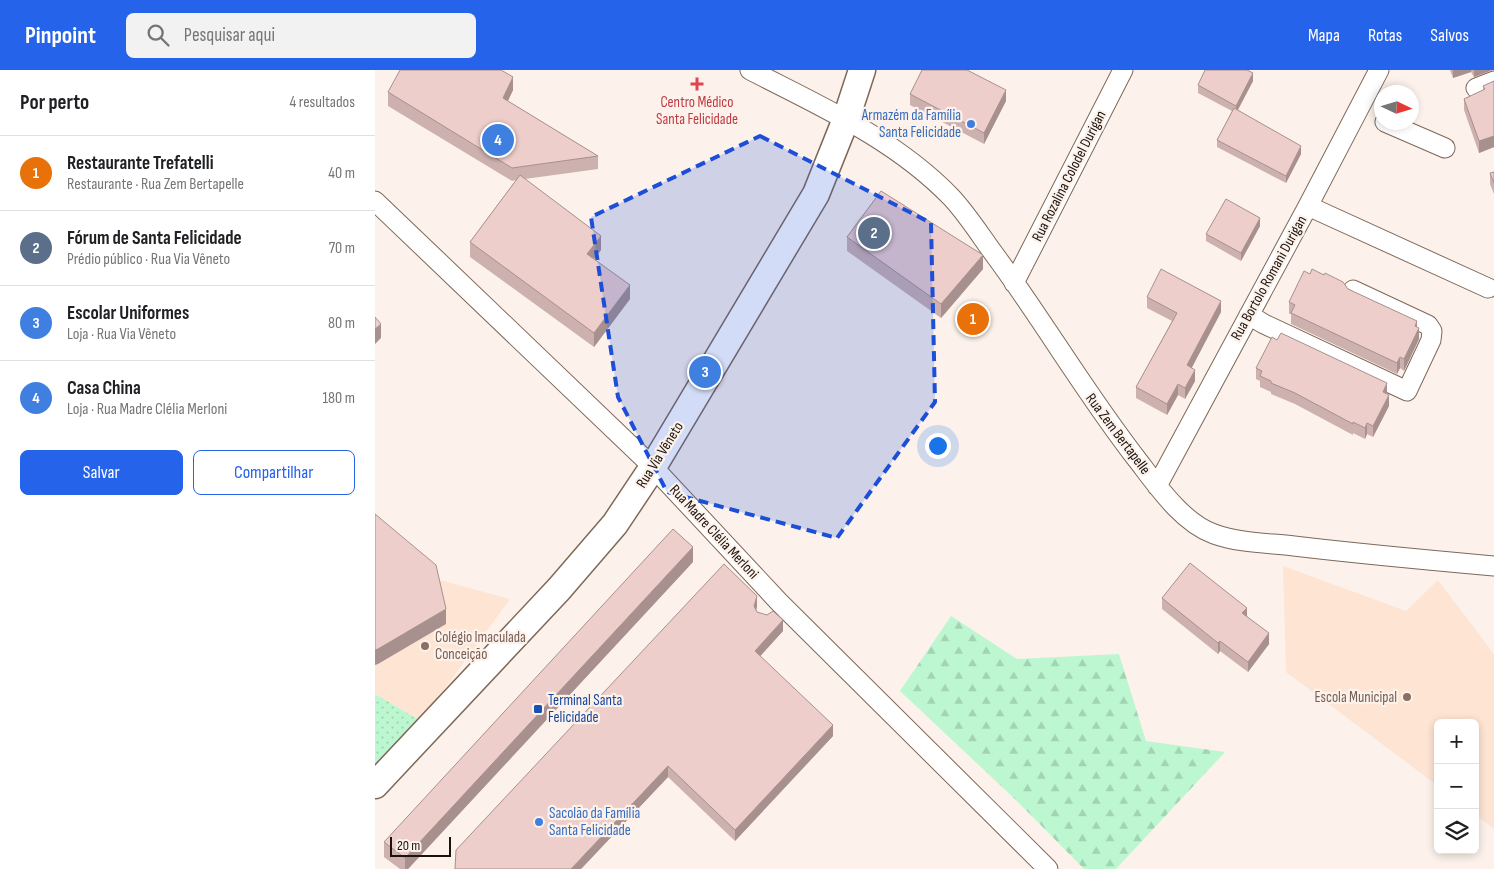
<!DOCTYPE html>
<html lang="pt">
<head>
<meta charset="utf-8">
<style>
	:root { --surface:#fff; --page:#f2f2f2; --text:#202124; --muted:#757577; --line:#e0e0e0; --accent:#2563eb }
	body { margin:0; font-family:"Sofia Sans Condensed",sans-serif; background:var(--page); color:var(--text) }
	.controls { position:absolute; right:15px; bottom:15px; display:grid; overflow:hidden; border-radius:8px; box-shadow:0 2px 8px #0003 }
	.controls button { width:45px; height:45px; display:grid; place-items:center; padding:0; border:0; border-bottom:1px solid var(--line); background:var(--surface); color:var(--text); font:25px sans-serif }
	.compass { position:absolute; left:999px; top:15px; width:45px; height:45px; border-radius:50%; background:var(--surface); box-shadow:0 2px 8px #0003; rotate:94deg }
	.scale { position:absolute; left:15px; bottom:12px; width:61px; box-sizing:border-box; padding-left:5px; border:2px solid #1b120c; border-top:0; font-size:14px; line-height:18px; white-space:nowrap; color:#1b120c; -webkit-text-stroke:4px #fcf2eb; paint-order:stroke }
	.you { position:absolute; left:562px; top:375px; width:18px; height:18px; margin:-12px; border:4px solid #fff; border-radius:50%; background:#1a73e8; box-shadow:0 0 0 8px #1a73e833 }
	.badge { display:grid; place-items:center; width:32px; height:32px; border-radius:50%; background:var(--accent); color:#fff; font-size:16px; font-weight:700 }
	.pin { position:absolute; translate:-50% -50%; border:2px solid #fff; box-shadow:0 1px 5px #0006 }
	.list { margin:0; padding:0; list-style:none }
	h2 { display:flex; justify-content:space-between; align-items:center; height:65px; margin:0; padding:0 20px; font-size:21px }
	h2 small { font-size:16px; font-weight:400; color:var(--muted) }
	.list li { display:grid; grid-template-columns:32px 1fr auto; gap:15px; align-items:center; box-sizing:border-box; height:75px; padding:0 20px; border-top:1px solid var(--line) }
	.list b { display:block; font-size:19px; white-space:nowrap }
	.list p { margin:0; font-size:16px; white-space:nowrap; color:var(--muted) }
	.list em { font-size:16px; font-style:normal; color:var(--muted) }
	.actions { display:flex; gap:10px; padding:15px 20px }
	.actions a { flex:1; padding:11px 0; border:1px solid var(--accent); border-radius:8px; text-align:center; font-size:18px; color:var(--accent) }
	.actions .main { background:var(--accent); color:#fff }
	.icon { flex:none; width:28px; height:28px; fill:none; stroke:currentColor; stroke-width:2; stroke-linecap:round; stroke-linejoin:round }
	.map { position:relative; flex:none; width:1119px; height:799px; overflow:hidden }
	header { display:flex; align-items:center; gap:30px; box-sizing:border-box; height:70px; padding:0 25px; background:var(--accent); color:#fff }
	header strong { font-size:24px }
	nav { display:flex; gap:28px; margin-inline-start:auto; font-size:18px }
	.search { width:350px; height:45px; background:var(--page); display:flex; align-items:center; gap:12px; box-sizing:border-box; padding:0 18px; border-radius:8px; color:var(--muted); font-size:19px }
	main { display:flex }
	aside { flex:1; background:var(--surface) }
	.map>svg:first-child { display:block }
	.built { fill:#fee4d2 }
	.forest { fill:url(#forest-firs) }
	.park { fill:url(#park-dots) }
	.lines { fill:none; stroke-linecap:round; stroke-linejoin:round }
	.street-casing { stroke:#7e6858; stroke-width:21 }
	.secondary-casing { stroke:#7e6858; stroke-width:29 }
	.street { stroke:#fff; stroke-width:19 }
	.secondary { stroke:#fff; stroke-width:26 }
	.wall { fill:#cdb1ae }
	.shaded-wall { fill:#a7908d }
	.building { fill:#eececa; stroke:#a7908d }
	.marked { fill:#1d4ed8; fill-opacity:0.2; stroke:#1d4ed8; stroke-width:4; stroke-dasharray:10 6; stroke-linejoin:round }
	.health-dot { fill:#e0444e; stroke:#fcf2eb; stroke-width:2 }
	.shop-dot { fill:#3f7fe0; stroke:#fcf2eb; stroke-width:2 }
	.education-dot { fill:#8d6e63; stroke:#fcf2eb; stroke-width:2 }
	.transit-dot { fill:#1a4fb4; stroke:#fcf2eb; stroke-width:2 }
	.labels { text-anchor:middle; dominant-baseline:central; stroke-width:4.5; stroke-linejoin:round; paint-order:stroke }
	.health-label { font-size:15px; fill:#be3a42; stroke:#fcf2eb }
	.shop-label { font-size:15px; fill:#366cbe; stroke:#fcf2eb; text-anchor:end }
	.street-label { font-size:15px; fill:#1b120c; stroke:#fcf2eb }
	.education-label { font-size:15px; fill:#785e54; stroke:#fcf2eb; text-anchor:start }
	.transit-label { font-size:15px; fill:#164399; stroke:#fcf2eb; text-anchor:start }
</style>
</head>
<body>
<header>
<strong>Pinpoint</strong>
<div class="search"><svg class="icon" aria-label="search" viewBox="0 0 24 24"><circle cx="10" cy="10" r="6"/><path d="M15 15l6 6"/></svg>Pesquisar aqui</div>
<nav><a>Mapa</a><a>Rotas</a><a>Salvos</a></nav>
</header>
<main>
<aside>
<h2>Por perto<small>4 resultados</small></h2>
<ul class="list">
<li><span class="badge" style="background:#e8710a">1</span><div><b>Restaurante Trefatelli</b><p>Restaurante · Rua Zem Bertapelle</p></div><em>40 m</em></li>
<li><span class="badge" style="background:#5c6f8a">2</span><div><b>Fórum de Santa Felicidade</b><p>Prédio público · Rua Via Vêneto</p></div><em>70 m</em></li>
<li><span class="badge" style="background:#3f7fe0">3</span><div><b>Escolar Uniformes</b><p>Loja · Rua Via Vêneto</p></div><em>80 m</em></li>
<li><span class="badge" style="background:#3f7fe0">4</span><div><b>Casa China</b><p>Loja · Rua Madre Clélia Merloni</p></div><em>180 m</em></li>
</ul>
<div class="actions"><a class="main">Salvar</a><a>Compartilhar</a></div>
</aside>
<div class="map">
<svg width="1119" height="799" viewBox="0 0 1119 799">
	<defs>
		<pattern id="forest-firs" width="22" height="20" patternUnits="userSpaceOnUse" patternTransform="scale(1.25)"><rect width="22" height="20" fill="#bdf7d1"/><path d="M5 1l3.5 6h-7zM16 11l3.5 6h-7z" fill="#a2d3b2"/></pattern>
		<pattern id="park-dots" width="8" height="8" patternUnits="userSpaceOnUse" patternTransform="scale(1.25)"><rect width="8" height="8" fill="#bdf7d1"/><path d="M2 2h.1M6 6h.1" fill="none" stroke="#a2d3b2" stroke-width="1.8" stroke-linecap="round"/></pattern>
	</defs>
	<rect width="100%" height="100%" fill="#fcf2eb"/>
	<!-- built -->
	<path class="built" d="M 0,458 L 61,509 L 135,529 L 46,651 L 0,624 Z
		M 908,496 L 1031,541 L 1063,510 L 1119,584 L 1119,759 L 1100,744 L 1100,653 L 1063,653 L 1063,716 L 911,602 Z"/>
	<!-- forest -->
	<path class="forest" d="M 576,546 L 642,589 L 744,584 L 771,671 L 850,682 L 741,799 L 709,799 L 642,731 L 525,621 Z"/>
	<!-- park -->
	<path class="park" d="M 0,624 L 46,651 L 0,704 Z"/>
	<g class="lines">
		<!-- street casing -->
		<g class="street-casing">
			<path id="street" d="M 375,0 C 445,36 520,69 576,127 C 593,145 607,168 622,188 C 671,255 713,327 764,392 C 783,417 808,453 839,464 C 864,473 893,473 919,476 C 986,484 1052,490 1119,496
				M 1101,18 L 1119,11
				M 1010,52 L 1070,78
				M 0,131 L 278,397 L 404,532 L 673,799
				M 933,136 L 1113,218
				M 639,213 L 748,0
				M 874,245 L 889,254 L 1032,321 L 1056,270 L 1057,261 L 1053,255 L 978,220
				M 782,416 L 933,136 L 1004,0"/>
		</g>
		<!-- secondary casing -->
		<g class="secondary-casing">
			<path id="secondary" d="M 0,715 L 184,519 L 240,454 L 278,397 L 441,124 L 471,49 L 487,0"/>
		</g>
		<!-- street -->
		<use href="#street" class="street"/>
		<!-- secondary -->
		<use href="#secondary" class="secondary"/>
	</g>
	<!-- wall -->
	<path class="wall" d="M 1075,0 L 1119,0 L 1119,1 L 1115,1 L 1099,7 L 1096,2 L 1078,8 Z
		M 878,11 L 863,40 L 926,84 L 911,113 L 842,77 L 842,70 L 857,41 L 823,23 L 823,15 Z
		M 1119,11 L 1119,77 L 1104,83 L 1089,40 L 1089,29 L 1108,20 L 1108,16 Z
		M 138,20 L 133,31 L 223,86 L 223,99 L 150,109 L 226,180 L 219,189 L 255,229 L 219,277 L 95,187 L 95,172 L 141,110 L 137,111 L 13,36 L 13,22 Z
		M 535,24 L 631,31 L 609,74 L 535,35 Z
		M 1119,102 L 1119,124 L 1115,114 L 1115,103 Z
		M 885,156 L 866,191 L 831,171 L 831,164 Z
		M 472,167 L 608,199 L 566,248 L 472,181 Z
		M 935,204 L 949,205 L 1042,257 L 1044,269 L 1029,301 L 1025,298 L 1022,304 L 916,254 L 916,244 L 914,244 L 914,232 Z
		M 772,227 L 846,242 L 816,298 L 820,311 L 810,329 L 803,325 L 792,345 L 761,328 L 761,317 L 797,251 L 772,238 Z
		M 881,298 L 1012,324 L 1014,336 L 998,367 L 992,364 L 990,369 L 978,363 L 978,365 L 920,334 L 896,324 L 896,322 L 885,317 L 885,311 L 881,309 Z
		M 318,492 L 33,799 L 25,799 L 9,787 L 9,772 Z
		M 787,528 L 872,546 L 894,574 L 873,602 L 845,581 L 843,584 L 787,539 Z
		M 382,537 L 381,540 L 382,542 L 408,561 L 385,586 L 458,666 L 360,771 L 293,707 L 206,799 Z"/>
	<!-- shaded-wall -->
	<path class="shaded-wall" d="M 1078,0 L 1096,0 L 1096,2 L 1078,8 Z
		M 1099,0 L 1115,0 L 1115,1 L 1099,7 Z
		M 878,3 L 878,11 L 861,43 L 861,36 Z
		M 138,7 L 138,20 L 128,41 L 128,28 Z
		M 631,20 L 631,31 L 609,74 L 609,63 Z
		M 1119,66 L 1119,77 L 1104,83 L 1104,71 Z
		M 926,76 L 926,84 L 911,113 L 911,106 Z
		M 885,148 L 885,156 L 866,191 L 866,183 Z
		M 226,166 L 226,180 L 212,198 L 212,184 Z
		M 608,185 L 608,199 L 566,248 L 566,234 Z
		M 255,215 L 255,229 L 219,277 L 219,263 Z
		M 846,231 L 846,242 L 812,307 L 812,295 Z
		M 1042,251 L 1042,261 L 1044,258 L 1044,269 L 1029,301 L 1029,289 L 1040,256 Z
		M 6,254 L 6,268 L 0,274 L 0,259 Z
		M 1025,287 L 1025,298 L 1022,304 L 1022,293 Z
		M 820,300 L 820,311 L 810,329 L 810,318 Z
		M 1012,313 L 1012,324 L 1008,322 Z
		M 803,314 L 803,325 L 792,345 L 792,334 Z
		M 1014,325 L 1014,336 L 998,367 L 998,356 Z
		M 992,353 L 992,364 L 990,369 L 990,358 Z
		M 318,477 L 318,492 L 33,799 L 30,799 L 30,788 Z
		M 382,526 L 382,537 L 379,547 L 379,536 Z
		M 872,538 L 872,548 L 867,543 Z
		M 71,539 L 71,554 L 3,594 L 0,595 L 0,580 Z
		M 408,550 L 408,561 L 380,592 L 380,581 Z
		M 894,563 L 894,574 L 873,602 L 873,592 Z
		M 845,571 L 845,581 L 843,584 L 843,573 Z
		M 458,655 L 458,666 L 360,771 L 360,760 Z
		M 293,696 L 293,707 L 206,799 L 196,799 Z"/>
	<!-- building -->
	<path class="building" d="M 25,0 L 126,0 L 138,7 L 128,28 L 223,86 L 137,98 L 13,22 Z
		M 547,0 L 592,0 L 631,20 L 609,63 L 535,24 Z
		M 830,0 L 872,0 L 878,3 L 861,36 L 823,15 Z
		M 1119,11 L 1119,66 L 1104,71 L 1089,29 L 1110,19 L 1108,16 Z
		M 859,38 L 926,76 L 911,106 L 842,70 Z
		M 1119,102 L 1119,113 L 1115,103 Z
		M 145,105 L 226,166 L 212,184 L 255,215 L 219,263 L 95,172 Z
		M 506,121 L 608,185 L 566,234 L 472,167 Z
		M 851,129 L 885,148 L 866,183 L 831,164 Z
		M 786,199 L 846,231 L 812,295 L 820,300 L 810,318 L 803,314 L 792,334 L 761,317 L 802,243 L 772,227 Z
		M 937,199 L 949,205 L 950,203 L 968,212 L 973,219 L 1042,251 L 1040,256 L 1044,258 L 1029,289 L 1025,287 L 1022,293 L 916,243 L 920,235 L 914,232 L 929,201 L 935,204 Z
		M 0,247 L 6,254 L 0,259 Z
		M 906,263 L 1012,313 L 1008,322 L 1014,325 L 998,356 L 992,353 L 990,358 L 978,352 L 978,354 L 920,323 L 896,313 L 896,311 L 885,306 L 887,301 L 881,298 L 897,267 L 902,270 Z
		M 0,444 L 61,495 L 71,539 L 3,579 L 0,580 Z
		M 298,459 L 318,477 L 30,788 L 9,772 Z
		M 815,493 L 872,538 L 867,543 L 894,563 L 873,592 L 845,571 L 843,573 L 787,528 Z
		M 349,494 L 382,526 L 379,536 L 382,542 L 392,545 L 398,541 L 408,550 L 380,581 L 458,655 L 360,760 L 293,696 L 196,799 L 80,799 L 81,780 Z"/>
	<!-- marked area -->
	<path class="marked" d="M 385,66 L 556,153 L 560,332 L 462,468 L 292,422 L 243,327 L 216,147 Z"/>
	<!-- markers -->
	<path class="health-dot" d="M319.5 6.5h5v5h5v5h-5v5h-5v-5h-5v-5h5z"/>
	<g class="shop-dot">
		<circle cx="596" cy="54" r="5"/>
		<circle cx="164" cy="752" r="5"/>
	</g>
	<g class="education-dot">
		<circle cx="50" cy="576" r="5"/>
		<circle cx="1032" cy="627" r="5"/>
	</g>
	<rect class="transit-dot" x="158" y="634" width="10" height="10" rx="2.5"/>
	<g class="labels">
		<!-- health labels -->
		<g class="health-label">
			<text x="322" y="32">Centro Médico<tspan x="322" dy="17">Santa Felicidade</tspan></text>
		</g>
		<!-- shop labels -->
		<g class="shop-label">
			<text x="586" y="45">Armazém da Família<tspan x="586" dy="17">Santa Felicidade</tspan></text>
			<text x="174" y="743" text-anchor="start">Sacolão da Família<tspan x="174" dy="17">Santa Felicidade</tspan></text>
		</g>
		<!-- street labels -->
		<g class="street-label">
			<text transform="translate(694 106) rotate(-63)">Rua Rozalina Colodel Durigan</text>
			<text transform="translate(894 208) rotate(-61)">Rua Bortolo Romani Durigan</text>
			<text transform="translate(743 364) rotate(53)">Rua Zem Bertapelle</text>
			<text transform="translate(285 385) rotate(-58)">Rua Via Vêneto</text>
			<text transform="translate(339 462) rotate(47)">Rua Madre Clélia Merloni</text>
		</g>
		<!-- education labels -->
		<g class="education-label">
			<text x="60" y="567">Colégio Imaculada<tspan x="60" dy="17">Conceição</tspan></text>
			<text x="1022" y="627" text-anchor="end">Escola Municipal</text>
		</g>
		<!-- transit labels -->
		<g class="transit-label">
			<text x="173" y="630">Terminal Santa<tspan x="173" dy="17">Felicidade</tspan></text>
		</g>
	</g>
</svg>
<div class="controls">
<button>+</button>
<button>−</button>
<button><svg class="icon" aria-label="layers" viewBox="0 0 24 24"><path d="M12 4l9 5-9 5-9-5zM3 14l9 5 9-5"/></svg></button>
</div>
<svg class="compass" viewBox="-18 -18 36 36"><path d="M0-13l5 13h-10z" fill="#e53935"/><path d="M0 13l5-13h-10z" fill="#757577"/></svg>
<div class="scale">20 m</div>
<div class="you"></div>
<div class="pin badge" style="left:598px;top:249px;background:#e8710a">1</div>
<div class="pin badge" style="left:499px;top:163px;background:#5c6f8a">2</div>
<div class="pin badge" style="left:330px;top:302px;background:#3f7fe0">3</div>
<div class="pin badge" style="left:123px;top:70px;background:#3f7fe0">4</div>
</div>
</main>
</body>
</html>
